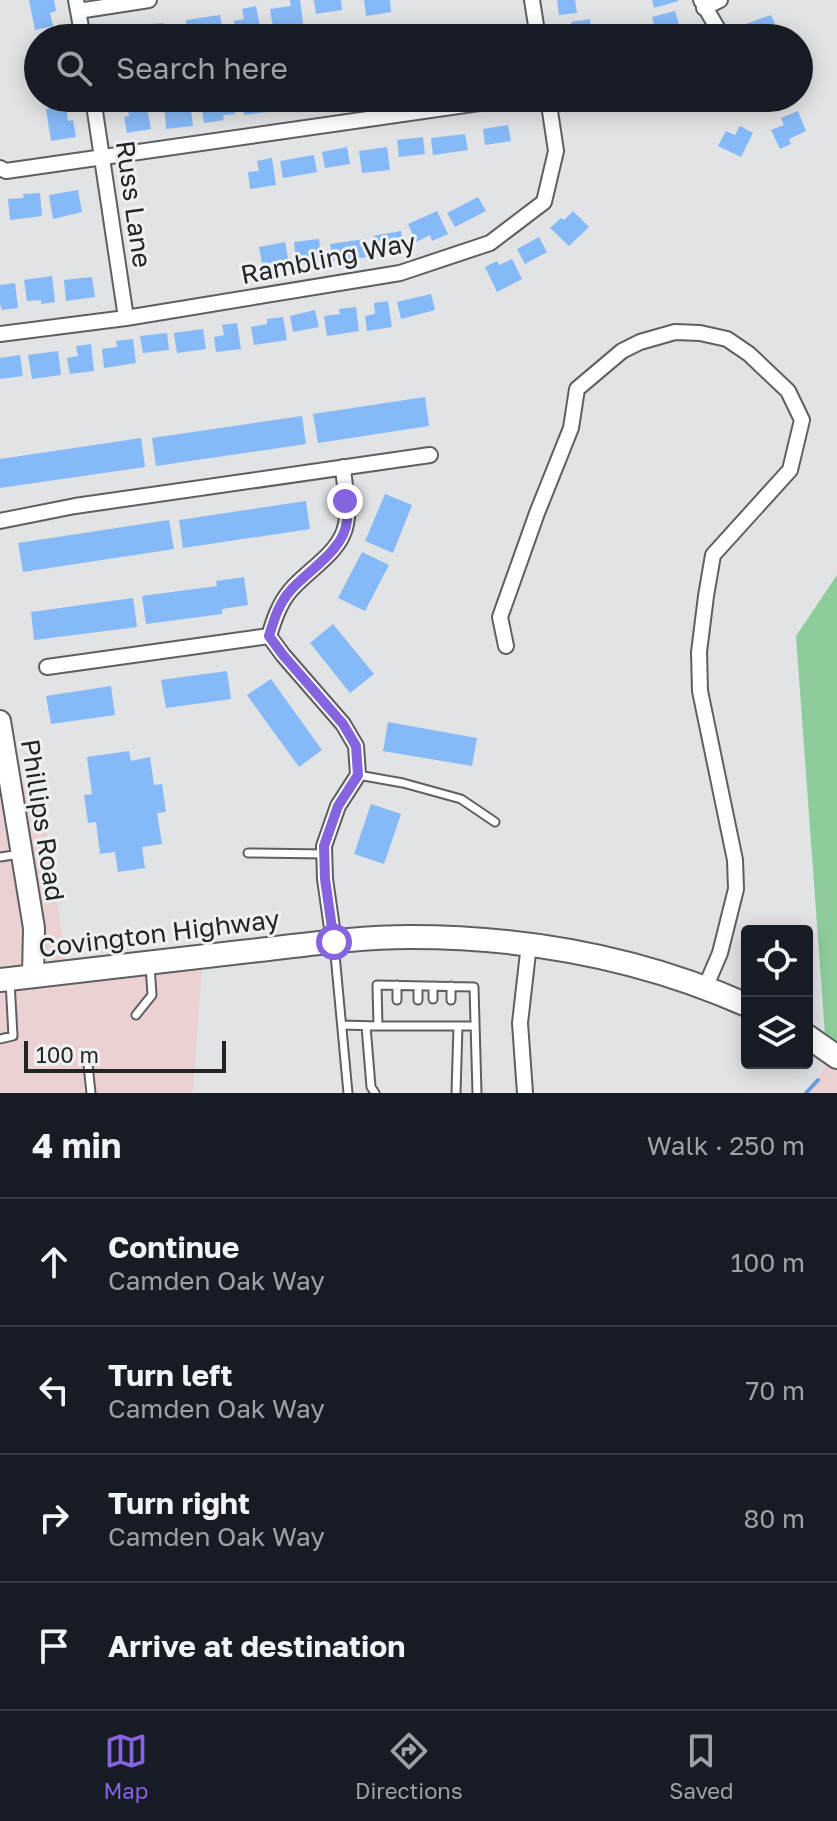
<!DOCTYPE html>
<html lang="en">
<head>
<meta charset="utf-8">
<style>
	:root { --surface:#171b24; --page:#20242c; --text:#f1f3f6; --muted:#9ea1a6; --line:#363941; --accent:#8764df }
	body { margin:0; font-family:"Golos Text",sans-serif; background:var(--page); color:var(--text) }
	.controls { position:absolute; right:24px; bottom:24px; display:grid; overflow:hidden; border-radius:8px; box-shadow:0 4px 20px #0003 }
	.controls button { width:72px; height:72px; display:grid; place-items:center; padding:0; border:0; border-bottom:2px solid var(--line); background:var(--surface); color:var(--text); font:40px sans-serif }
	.scale { position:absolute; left:24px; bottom:20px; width:202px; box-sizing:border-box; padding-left:8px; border:4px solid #232424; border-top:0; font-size:22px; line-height:28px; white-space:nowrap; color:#232424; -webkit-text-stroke:6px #eef0f2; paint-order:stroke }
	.stop { position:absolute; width:24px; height:24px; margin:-18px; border:6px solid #8764df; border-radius:50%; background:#fff }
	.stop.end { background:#8764df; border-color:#fff; box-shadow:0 2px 8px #0008 }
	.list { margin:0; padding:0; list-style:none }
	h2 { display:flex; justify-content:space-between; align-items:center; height:104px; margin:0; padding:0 32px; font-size:34px }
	h2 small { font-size:26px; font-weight:400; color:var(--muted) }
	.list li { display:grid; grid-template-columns:52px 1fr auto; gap:24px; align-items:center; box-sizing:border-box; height:128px; padding:0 32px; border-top:2px solid var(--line) }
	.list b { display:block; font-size:30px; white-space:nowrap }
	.list p { margin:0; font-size:26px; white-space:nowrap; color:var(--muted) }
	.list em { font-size:26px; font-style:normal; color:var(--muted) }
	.icon { flex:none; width:44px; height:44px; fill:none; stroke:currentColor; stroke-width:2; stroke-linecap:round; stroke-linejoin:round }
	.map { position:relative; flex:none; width:837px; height:1093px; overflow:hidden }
	.search { position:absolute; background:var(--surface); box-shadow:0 4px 20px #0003; left:24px; right:24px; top:24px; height:88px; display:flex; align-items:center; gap:20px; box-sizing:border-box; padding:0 28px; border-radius:44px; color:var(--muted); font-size:30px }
	.sheet { height:616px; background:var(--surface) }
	nav { display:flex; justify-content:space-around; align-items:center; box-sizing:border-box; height:112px; border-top:2px solid var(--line); background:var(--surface); font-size:22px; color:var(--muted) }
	nav a { display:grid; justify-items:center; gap:4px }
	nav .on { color:var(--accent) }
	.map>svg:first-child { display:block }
	.commercial { fill:#ecd1d3 }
	.green { fill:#8dcd9b }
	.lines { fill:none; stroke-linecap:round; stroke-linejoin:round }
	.stream { stroke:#699eda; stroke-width:4 }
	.building { fill:#86b9f7 }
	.lane-casing { stroke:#5e5f61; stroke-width:11 }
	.street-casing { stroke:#5e5f61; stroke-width:18 }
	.secondary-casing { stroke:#5e5f61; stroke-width:24 }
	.primary-casing { stroke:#5e5f61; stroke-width:26 }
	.lane { stroke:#fff; stroke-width:7 }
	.street { stroke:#fff; stroke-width:14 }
	.secondary { stroke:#fff; stroke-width:20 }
	.primary { stroke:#fff; stroke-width:22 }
	.route { stroke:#8764df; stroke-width:10 }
	.labels { text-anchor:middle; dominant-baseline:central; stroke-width:6; stroke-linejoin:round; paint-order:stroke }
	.street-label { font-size:26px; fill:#232424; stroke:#eef0f2 }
</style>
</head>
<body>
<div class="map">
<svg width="837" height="1093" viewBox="0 0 837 1093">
	<rect width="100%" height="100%" fill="#e1e3e5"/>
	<!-- commercial -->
	<path class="commercial" d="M 38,782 L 67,965 L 203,953 L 193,1093 L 0,1093 L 0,787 Z
		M 827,1062 L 837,1069 L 837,1093 L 811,1093 Z"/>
	<!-- green -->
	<path class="green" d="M 837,575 L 837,1069 L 827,1062 L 796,636 Z"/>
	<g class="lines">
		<!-- stream -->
		<path class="stream" d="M 806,1093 L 818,1080"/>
	</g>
	<!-- building -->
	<path class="building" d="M 29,0 L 54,0 L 56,11 L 50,13 L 53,26 L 35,30 Z
		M 290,0 L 300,0 L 304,30 L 274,34 L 270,9 L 291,6 Z
		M 314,0 L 341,0 L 342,10 L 316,14 Z
		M 364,0 L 390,0 L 391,12 L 366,16 Z
		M 557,0 L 575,0 L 577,13 L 559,15 Z
		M 652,0 L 678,0 L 678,1 L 654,8 Z
		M 256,6 L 261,32 L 236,36 L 234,21 L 244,19 L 242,9 Z
		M 675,11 L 679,25 L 684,24 L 687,38 L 661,38 L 660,33 L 657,34 L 652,17 Z
		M 220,15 L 223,32 L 188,37 L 186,20 Z
		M 771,15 L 779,33 L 767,38 L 746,38 L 740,26 Z
		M 590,19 L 592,38 L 564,38 L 563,34 L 573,32 L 571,22 Z
		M 164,23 L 164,26 L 179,24 L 181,38 L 152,38 L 150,24 Z
		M 131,26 L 133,38 L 115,38 L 114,29 Z
		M 799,55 L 810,79 L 799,84 Z
		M 145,98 L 151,129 L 127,133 L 124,117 L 129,116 L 126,101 Z
		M 225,98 L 233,98 L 235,114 L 223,115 L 224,120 L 204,123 L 201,102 Z
		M 241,98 L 272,98 L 274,111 L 244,115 Z
		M 296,98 L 310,98 L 312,107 L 298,110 Z
		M 693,98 L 715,98 L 717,104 L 698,111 Z
		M 66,105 L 68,121 L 73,120 L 76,137 L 51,141 L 46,109 Z
		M 191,109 L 193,126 L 166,129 L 165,112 Z
		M 798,111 L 806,131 L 789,139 L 791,144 L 780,149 L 771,130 L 784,125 L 781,118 Z
		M 508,125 L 511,141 L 485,145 L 483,129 Z
		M 740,126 L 753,133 L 741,157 L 718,146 L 726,131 L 735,135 Z
		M 465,134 L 468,150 L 433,155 L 431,138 Z
		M 423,137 L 425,154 L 399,157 L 397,140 Z
		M 347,147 L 350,164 L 325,168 L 322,152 Z
		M 387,147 L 390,170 L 362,173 L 359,151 Z
		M 314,155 L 317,172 L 283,178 L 280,161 Z
		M 272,158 L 276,185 L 250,189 L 248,172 L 259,171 L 257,161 Z
		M 78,190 L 82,212 L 53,219 L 49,195 Z
		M 40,193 L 42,216 L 10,220 L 8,199 L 24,198 L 23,194 Z
		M 478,197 L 486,211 L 455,227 L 447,213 Z
		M 437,211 L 448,234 L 432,241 L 430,235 L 416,242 L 408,224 Z
		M 573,211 L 589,227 L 569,246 L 550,228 L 561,218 L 564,220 Z
		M 401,231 L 405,251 L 376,256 L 373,236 Z
		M 539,237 L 547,252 L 525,264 L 517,249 Z
		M 319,239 L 322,263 L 307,265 L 306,258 L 296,260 L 294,242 Z
		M 365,239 L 368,257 L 333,261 L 330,244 Z
		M 285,242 L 289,264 L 263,269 L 259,247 Z
		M 512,259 L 522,279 L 497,292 L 485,267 L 497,261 L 499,265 Z
		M 52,276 L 55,302 L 41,304 L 41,300 L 27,301 L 24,280 Z
		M 92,277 L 95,297 L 66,301 L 64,280 Z
		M 15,283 L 18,308 L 2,310 L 0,304 L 0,285 Z
		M 431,294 L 435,310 L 401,319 L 397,302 Z
		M 388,301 L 392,327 L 367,331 L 365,316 L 375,314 L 374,303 Z
		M 356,307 L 359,331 L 327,336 L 324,316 L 340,314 L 339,309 Z
		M 315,310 L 319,327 L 293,332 L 290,316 Z
		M 283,317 L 287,340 L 254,345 L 251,327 L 267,324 L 267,319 Z
		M 237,323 L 241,349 L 216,352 L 214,337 L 224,335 L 222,325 Z
		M 203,329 L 206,349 L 177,353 L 174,333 Z
		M 167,333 L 169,350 L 143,353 L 140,336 Z
		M 133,339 L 136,363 L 104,368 L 102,349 L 117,347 L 116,341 Z
		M 91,344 L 94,371 L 70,374 L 67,358 L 78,356 L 76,346 Z
		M 58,351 L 61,375 L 32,379 L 28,355 Z
		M 20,355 L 23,376 L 0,379 L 0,358 Z
		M 425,397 L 429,426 L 318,443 L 313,414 Z
		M 302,416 L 306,444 L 156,466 L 152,438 Z
		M 141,438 L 145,467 L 0,488 L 0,459 Z
		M 385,494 L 412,505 L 393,553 L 365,541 Z
		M 306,501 L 310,529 L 183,548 L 179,520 Z
		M 169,520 L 174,549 L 23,572 L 18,543 Z
		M 362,552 L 389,565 L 365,611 L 338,598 Z
		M 244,577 L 248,605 L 222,609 L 222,614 L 146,624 L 142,596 L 217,586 L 216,581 Z
		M 133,598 L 137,627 L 34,640 L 31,612 Z
		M 333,624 L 374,674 L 350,693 L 310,643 Z
		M 227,671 L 231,699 L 166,708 L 161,680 Z
		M 271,679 L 322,750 L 299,767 L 247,695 Z
		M 111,686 L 115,715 L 51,724 L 46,696 Z
		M 388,722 L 477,738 L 472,766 L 383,751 Z
		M 129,751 L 131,761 L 150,757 L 154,785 L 162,784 L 166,812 L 157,813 L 162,844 L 142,847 L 145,868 L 118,872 L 115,852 L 100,854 L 96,822 L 88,823 L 84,795 L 92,794 L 87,757 Z
		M 371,804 L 401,814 L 384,864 L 354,854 Z"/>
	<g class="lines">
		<!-- lane casing -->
		<g class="lane-casing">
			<path id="lane" d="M 358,775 L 403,783 L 461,799 L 495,822
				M 248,853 L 325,854
				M 0,857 L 20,854
				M 334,944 L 348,1093
				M 397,985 L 397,1000
				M 433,986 L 433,999
				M 418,1000 L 418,986
				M 451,1000 L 451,986
				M 136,1015 L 152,995 L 150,965
				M 342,1025 L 378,1026 L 377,985 L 474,987 L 477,1093
				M 366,1026 L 371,1087 L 375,1093
				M 378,1026 L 475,1026
				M 0,1039 L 13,1036 L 10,981
				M 87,1055 L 91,1093
				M 456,1093 L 458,1026"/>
		</g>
		<!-- street casing -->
		<g class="street-casing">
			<path id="street" d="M 76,0 L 83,38
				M 532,0 L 538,38
				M 701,0 L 723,38
				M 704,8 L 720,0
				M 78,11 L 149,0
				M 93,98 L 126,318
				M 0,168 L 6,171 L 514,98
				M 0,334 L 126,318 L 400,273 L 490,243 L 544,202 L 556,151 L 548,98
				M 0,521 L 75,506 L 430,455
				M 506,646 L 500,617 L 537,513 L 571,428 L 577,389 L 622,351 L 640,342 L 675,332 L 700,333 L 727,339 L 749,354 L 788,391 L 802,420 L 790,470 L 713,555 L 706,596 L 699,652 L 700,691 L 735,860 L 736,889 L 720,953 L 705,988
				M 47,667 L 269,636
				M 334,942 L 325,879 L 324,846 L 338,806 L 358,775 L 356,746 L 343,724 L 283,655 L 269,636 C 274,620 279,604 290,591 C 307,570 341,553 346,524 C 350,507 344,485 343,467
				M 525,1093 L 520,1023 L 529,944"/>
		</g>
		<!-- secondary casing -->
		<g class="secondary-casing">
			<path id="secondary" d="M 0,721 L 34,928 L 33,976"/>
		</g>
		<!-- primary casing -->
		<g class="primary-casing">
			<path id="primary" d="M 0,980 C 80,971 161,961 241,952 C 297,946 354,937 410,937 C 526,937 641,958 747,1005
				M 807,1036 L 837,1057"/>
		</g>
		<!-- lane -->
		<use href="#lane" class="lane"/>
		<!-- street -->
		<use href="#street" class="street"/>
		<!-- secondary -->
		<use href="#secondary" class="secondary"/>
		<!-- primary -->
		<use href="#primary" class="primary"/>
	</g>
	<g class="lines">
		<!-- route -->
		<path class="route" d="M 334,942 L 325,879 L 324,846 L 338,806 L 358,775 L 356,746 L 343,724 L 283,655 L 269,636 C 274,620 278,605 290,591 C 307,571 345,550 347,520 C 347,514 346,507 345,501"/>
	</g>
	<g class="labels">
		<!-- street labels -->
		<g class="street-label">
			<text transform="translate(134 204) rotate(82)">Russ Lane</text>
			<text transform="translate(328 258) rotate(-11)">Rambling Way</text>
			<text transform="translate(43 820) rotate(81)">Phillips Road</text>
			<text transform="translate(159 933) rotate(-7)">Covington Highway</text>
		</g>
	</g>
</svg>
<div class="controls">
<button><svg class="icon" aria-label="locate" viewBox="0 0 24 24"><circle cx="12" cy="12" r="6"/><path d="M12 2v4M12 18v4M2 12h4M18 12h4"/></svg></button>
<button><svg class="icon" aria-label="layers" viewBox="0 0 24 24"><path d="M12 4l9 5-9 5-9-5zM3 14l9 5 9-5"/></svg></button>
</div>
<div class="scale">100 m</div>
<div class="stop" style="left:334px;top:942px"></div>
<div class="stop end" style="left:345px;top:501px"></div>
<div class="search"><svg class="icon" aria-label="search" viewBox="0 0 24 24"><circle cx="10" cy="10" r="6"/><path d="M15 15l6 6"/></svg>Search here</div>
</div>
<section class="sheet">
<h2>4 min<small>Walk · 250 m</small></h2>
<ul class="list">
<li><svg class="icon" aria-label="ahead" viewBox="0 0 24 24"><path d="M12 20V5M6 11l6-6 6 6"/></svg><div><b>Continue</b><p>Camden Oak Way</p></div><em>100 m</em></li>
<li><svg class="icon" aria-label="left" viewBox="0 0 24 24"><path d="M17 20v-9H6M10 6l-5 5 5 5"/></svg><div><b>Turn left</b><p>Camden Oak Way</p></div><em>70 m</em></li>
<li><svg class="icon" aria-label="right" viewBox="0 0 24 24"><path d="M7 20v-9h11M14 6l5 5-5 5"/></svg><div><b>Turn right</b><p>Camden Oak Way</p></div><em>80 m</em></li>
<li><svg class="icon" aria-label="arrive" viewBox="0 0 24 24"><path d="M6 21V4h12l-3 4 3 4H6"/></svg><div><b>Arrive at destination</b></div></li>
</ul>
</section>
<nav>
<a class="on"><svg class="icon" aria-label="map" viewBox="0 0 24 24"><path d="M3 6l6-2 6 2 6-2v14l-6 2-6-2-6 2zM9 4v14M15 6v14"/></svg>Map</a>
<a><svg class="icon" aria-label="directions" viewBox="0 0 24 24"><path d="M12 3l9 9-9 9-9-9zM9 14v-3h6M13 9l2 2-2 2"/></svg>Directions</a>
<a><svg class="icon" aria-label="saved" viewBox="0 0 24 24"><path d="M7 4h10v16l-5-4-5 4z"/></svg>Saved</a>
</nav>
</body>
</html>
